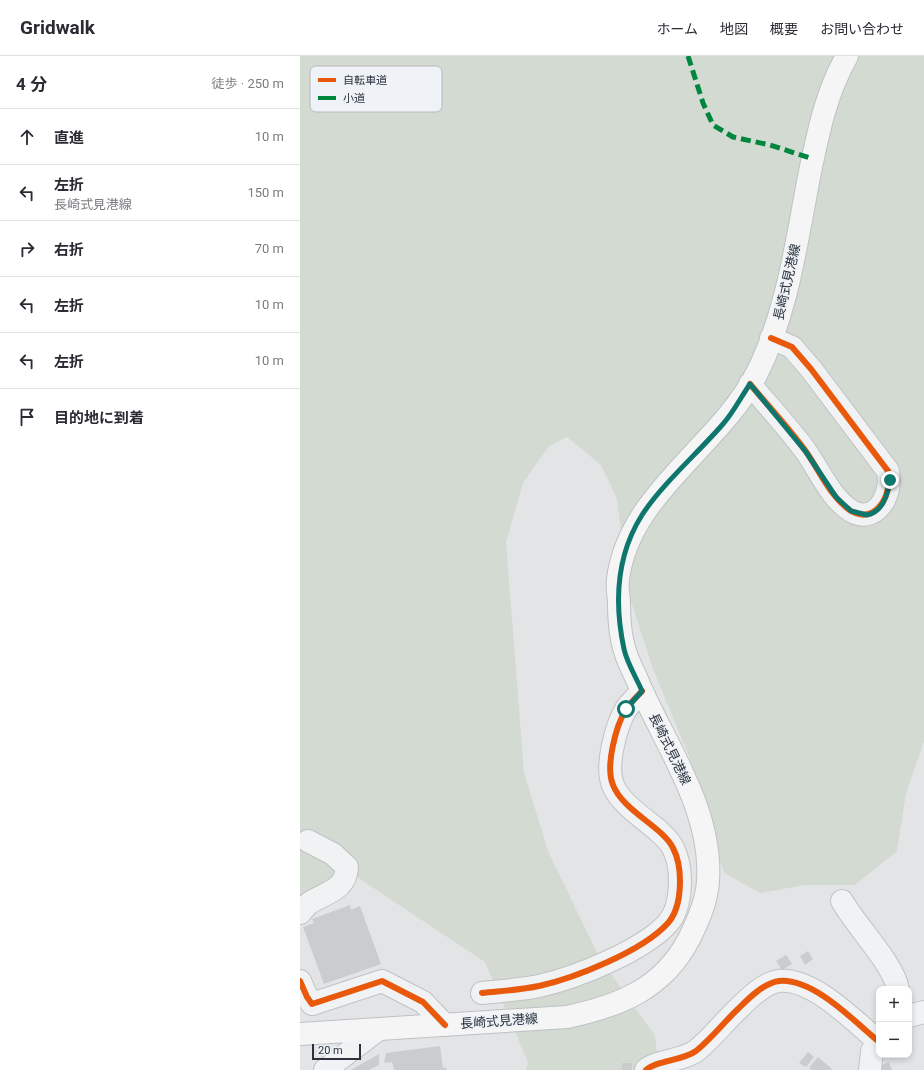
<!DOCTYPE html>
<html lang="ja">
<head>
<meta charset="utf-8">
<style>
	:root { --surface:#fff; --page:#f7f7f7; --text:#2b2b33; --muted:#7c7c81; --line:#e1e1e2 }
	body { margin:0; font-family:Roboto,"Noto Sans JP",sans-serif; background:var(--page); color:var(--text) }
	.controls { position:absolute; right:12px; bottom:12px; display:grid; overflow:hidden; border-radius:8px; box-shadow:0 2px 6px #0003 }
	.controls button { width:36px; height:36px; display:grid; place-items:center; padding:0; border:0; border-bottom:1px solid var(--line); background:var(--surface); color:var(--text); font:20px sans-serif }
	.scale { position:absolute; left:12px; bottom:10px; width:49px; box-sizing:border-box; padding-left:4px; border:2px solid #2a323e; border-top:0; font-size:11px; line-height:14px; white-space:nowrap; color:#2a323e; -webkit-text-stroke:3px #eff2f6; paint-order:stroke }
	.stop { position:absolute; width:12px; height:12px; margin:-9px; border:3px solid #0f766e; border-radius:50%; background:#fff }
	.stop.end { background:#0f766e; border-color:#fff; box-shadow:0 1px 4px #0008 }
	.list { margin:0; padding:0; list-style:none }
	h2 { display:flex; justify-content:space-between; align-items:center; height:52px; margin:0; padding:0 16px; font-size:17px }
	h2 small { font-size:13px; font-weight:400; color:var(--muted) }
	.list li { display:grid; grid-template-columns:26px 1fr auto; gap:12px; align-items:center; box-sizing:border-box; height:56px; padding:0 16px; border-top:1px solid var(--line) }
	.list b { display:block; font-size:15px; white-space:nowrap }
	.list p { margin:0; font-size:13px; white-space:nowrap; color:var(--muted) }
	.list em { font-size:13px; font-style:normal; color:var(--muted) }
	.icon { flex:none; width:22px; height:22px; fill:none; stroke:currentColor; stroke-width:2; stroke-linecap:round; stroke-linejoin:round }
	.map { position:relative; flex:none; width:624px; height:1014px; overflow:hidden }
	header { display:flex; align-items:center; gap:24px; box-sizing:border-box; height:56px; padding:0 20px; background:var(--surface); border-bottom:1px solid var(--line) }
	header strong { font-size:19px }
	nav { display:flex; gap:22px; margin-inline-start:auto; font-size:14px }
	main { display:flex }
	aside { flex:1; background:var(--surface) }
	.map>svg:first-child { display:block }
	.green { fill:#d3dad2 }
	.building { fill:#cacccf }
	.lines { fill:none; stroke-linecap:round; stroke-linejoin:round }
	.minor-casing { stroke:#c0c2c4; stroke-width:24 }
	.major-casing { stroke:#bec1c4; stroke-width:24 }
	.minor { stroke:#f1f2f3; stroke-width:22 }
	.major { stroke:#f5f5f6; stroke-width:22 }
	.quiet { stroke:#00873e; stroke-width:5; stroke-dasharray:10 5; stroke-linecap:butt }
	.cycleway-casing { stroke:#eff2f6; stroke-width:8 }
	.cycleway { stroke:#e8590c; stroke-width:6 }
	.route { stroke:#0f766e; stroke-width:5 }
	.labels { text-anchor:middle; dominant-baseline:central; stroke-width:3; stroke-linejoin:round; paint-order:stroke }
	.street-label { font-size:13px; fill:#2a323e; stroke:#eff2f6 }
	.key { fill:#eff2f6; stroke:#b4b8bf; stroke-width:1 }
	.key-label { font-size:11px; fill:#2a323e }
</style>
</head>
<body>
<header>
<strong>Gridwalk</strong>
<nav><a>ホーム</a><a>地図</a><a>概要</a><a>お問い合わせ</a></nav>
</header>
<main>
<aside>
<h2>4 分<small>徒歩 · 250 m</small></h2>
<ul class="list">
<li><svg class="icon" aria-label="ahead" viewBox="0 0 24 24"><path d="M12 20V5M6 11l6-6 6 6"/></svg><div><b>直進</b></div><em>10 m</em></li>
<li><svg class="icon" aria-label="left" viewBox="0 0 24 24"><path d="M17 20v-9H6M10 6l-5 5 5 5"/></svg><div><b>左折</b><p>長崎式見港線</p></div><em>150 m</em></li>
<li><svg class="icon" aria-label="right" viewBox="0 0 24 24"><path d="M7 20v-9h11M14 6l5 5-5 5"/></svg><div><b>右折</b></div><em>70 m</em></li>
<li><svg class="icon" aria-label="left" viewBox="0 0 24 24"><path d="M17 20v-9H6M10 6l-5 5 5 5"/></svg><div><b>左折</b></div><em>10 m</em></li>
<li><svg class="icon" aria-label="left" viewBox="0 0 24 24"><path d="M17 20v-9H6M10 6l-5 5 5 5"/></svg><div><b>左折</b></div><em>10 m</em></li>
<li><svg class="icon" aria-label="arrive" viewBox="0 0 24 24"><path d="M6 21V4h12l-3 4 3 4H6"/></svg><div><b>目的地に到着</b></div></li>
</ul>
</aside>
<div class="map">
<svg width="624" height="1014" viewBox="0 0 624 1014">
	<rect width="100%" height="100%" fill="#e2e4e6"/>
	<!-- green -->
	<path class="green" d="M 0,0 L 624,0 L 624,685 L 606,737 L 597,795 L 555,829 L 505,829 L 460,837 L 424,817 L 390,703 L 353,613 L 329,539 L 317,443 L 301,409 L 267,381 L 249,390 L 223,427 L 206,486 L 224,717 L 248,795 L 299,901 L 355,980 L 359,1014 L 226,1014 L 228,1006 L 185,906 L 48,815 L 0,853 Z"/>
	<!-- building -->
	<path class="building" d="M 50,849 L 51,854 L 60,850 L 81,908 L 24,928 L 3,871 L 14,867 L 12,863 Z
		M 508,895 L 513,903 L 505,909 L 500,900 Z
		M 486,899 L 492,908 L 482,914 L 476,905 Z
		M 140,990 L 143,1012 L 146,1011 L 146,1014 L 94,1014 L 92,1006 L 84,1007 L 86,997 Z
		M 508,996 L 514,1001 L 506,1011 L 499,1007 Z
		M 79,998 L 79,1009 L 69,1014 L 51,1014 Z
		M 518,1001 L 532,1013 L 531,1014 L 511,1014 L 509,1012 Z
		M 589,1006 L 592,1014 L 580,1014 L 579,1010 Z
		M 322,1007 L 332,1007 L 332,1014 L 322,1014 Z"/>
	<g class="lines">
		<!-- minor casing -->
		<g class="minor-casing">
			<path id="minor" d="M 450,328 C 469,351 490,373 507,397 C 520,416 531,442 551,455 C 565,463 577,457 584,444 C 589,434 590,426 588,415 L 511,313 L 492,291 L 471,282
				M 542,845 C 556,870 593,907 598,933
				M 0,857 C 4,853 7,848 11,846 C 28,836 46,833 47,811 L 33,798 L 8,785
				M 0,925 L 7,941 L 12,948 L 82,925 L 123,946 L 145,969
				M 182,937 C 200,935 220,934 239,930 C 275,922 343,895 368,867 C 383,850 383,811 373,792 C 363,771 323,755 313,729 C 305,710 316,670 326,653 C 330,647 337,641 342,635
				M 609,960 L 624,956
				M 25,1014 L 79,973
				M 346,1014 C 357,1004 382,1005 396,995 C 412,982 424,966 439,952 C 449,942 464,927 479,925 C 513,922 553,964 578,985
				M 570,1014 L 572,995 L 579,983"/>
		</g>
		<!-- major casing -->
		<g class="major-casing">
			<path id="major" d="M 0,978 L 267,961 C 319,950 363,933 389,883 C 398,865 407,845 408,825 C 413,754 365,689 338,626 C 334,616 328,606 325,595 C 320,580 319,561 319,545 C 318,538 317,530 318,523 C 329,437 420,390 457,317 C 489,253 497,180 511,111 C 519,73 527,35 547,0"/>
		</g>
		<!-- minor -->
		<use href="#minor" class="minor"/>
		<!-- major -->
		<use href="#major" class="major"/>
		<!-- quiet -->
		<path class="quiet" d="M 388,0 L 403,47 L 413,69 L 433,81 L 470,89 L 513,103"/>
		<!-- cycleway casing -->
		<g class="cycleway-casing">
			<path id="cycleway" d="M 450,328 C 469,351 490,373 507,397 C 520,416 531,442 551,455 C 565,463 577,457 584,444 C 589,434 590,426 588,415 L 511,313 L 492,291 L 471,282
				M 0,925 L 7,941 L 12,948 L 82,925 L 123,946 L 145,969
				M 182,937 C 200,935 220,934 239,930 C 275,922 343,895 368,867 C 383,850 383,811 373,792 C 363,771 323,755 313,729 C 305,710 316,670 326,653 C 330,647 337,641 342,635
				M 346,1014 C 357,1004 382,1005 396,995 C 412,982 424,966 439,952 C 449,942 464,927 479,925 C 513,922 553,964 578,985"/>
		</g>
		<!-- cycleway -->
		<use href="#cycleway" class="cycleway"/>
	</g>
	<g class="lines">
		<!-- route -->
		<path class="route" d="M 326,653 L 342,635 C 336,621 327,607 324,593 C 314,546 316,500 342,459 C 362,428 398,397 423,368 C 433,357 441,341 450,328 L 506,396 L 536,441 L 551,455 L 567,459 C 583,456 588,438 590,424"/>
	</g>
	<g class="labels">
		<!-- street labels -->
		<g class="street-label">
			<text transform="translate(487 226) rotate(-77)">長崎式見港線</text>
			<text transform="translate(370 693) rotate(64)">長崎式見港線</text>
			<text transform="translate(199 965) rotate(-4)">長崎式見港線</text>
		</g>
	</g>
	<!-- legend -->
	<rect x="10" y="10" width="132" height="46" rx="6" class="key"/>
	<rect x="18" y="22" width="18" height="4" fill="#e8590c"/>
	<rect x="18" y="40" width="18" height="4" fill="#00873e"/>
	<g class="key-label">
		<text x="43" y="28">自転車道</text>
		<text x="43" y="46">小道</text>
	</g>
</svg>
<div class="controls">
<button>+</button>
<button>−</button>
</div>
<div class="scale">20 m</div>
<div class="stop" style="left:326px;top:653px"></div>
<div class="stop end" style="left:590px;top:424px"></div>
</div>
</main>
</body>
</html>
